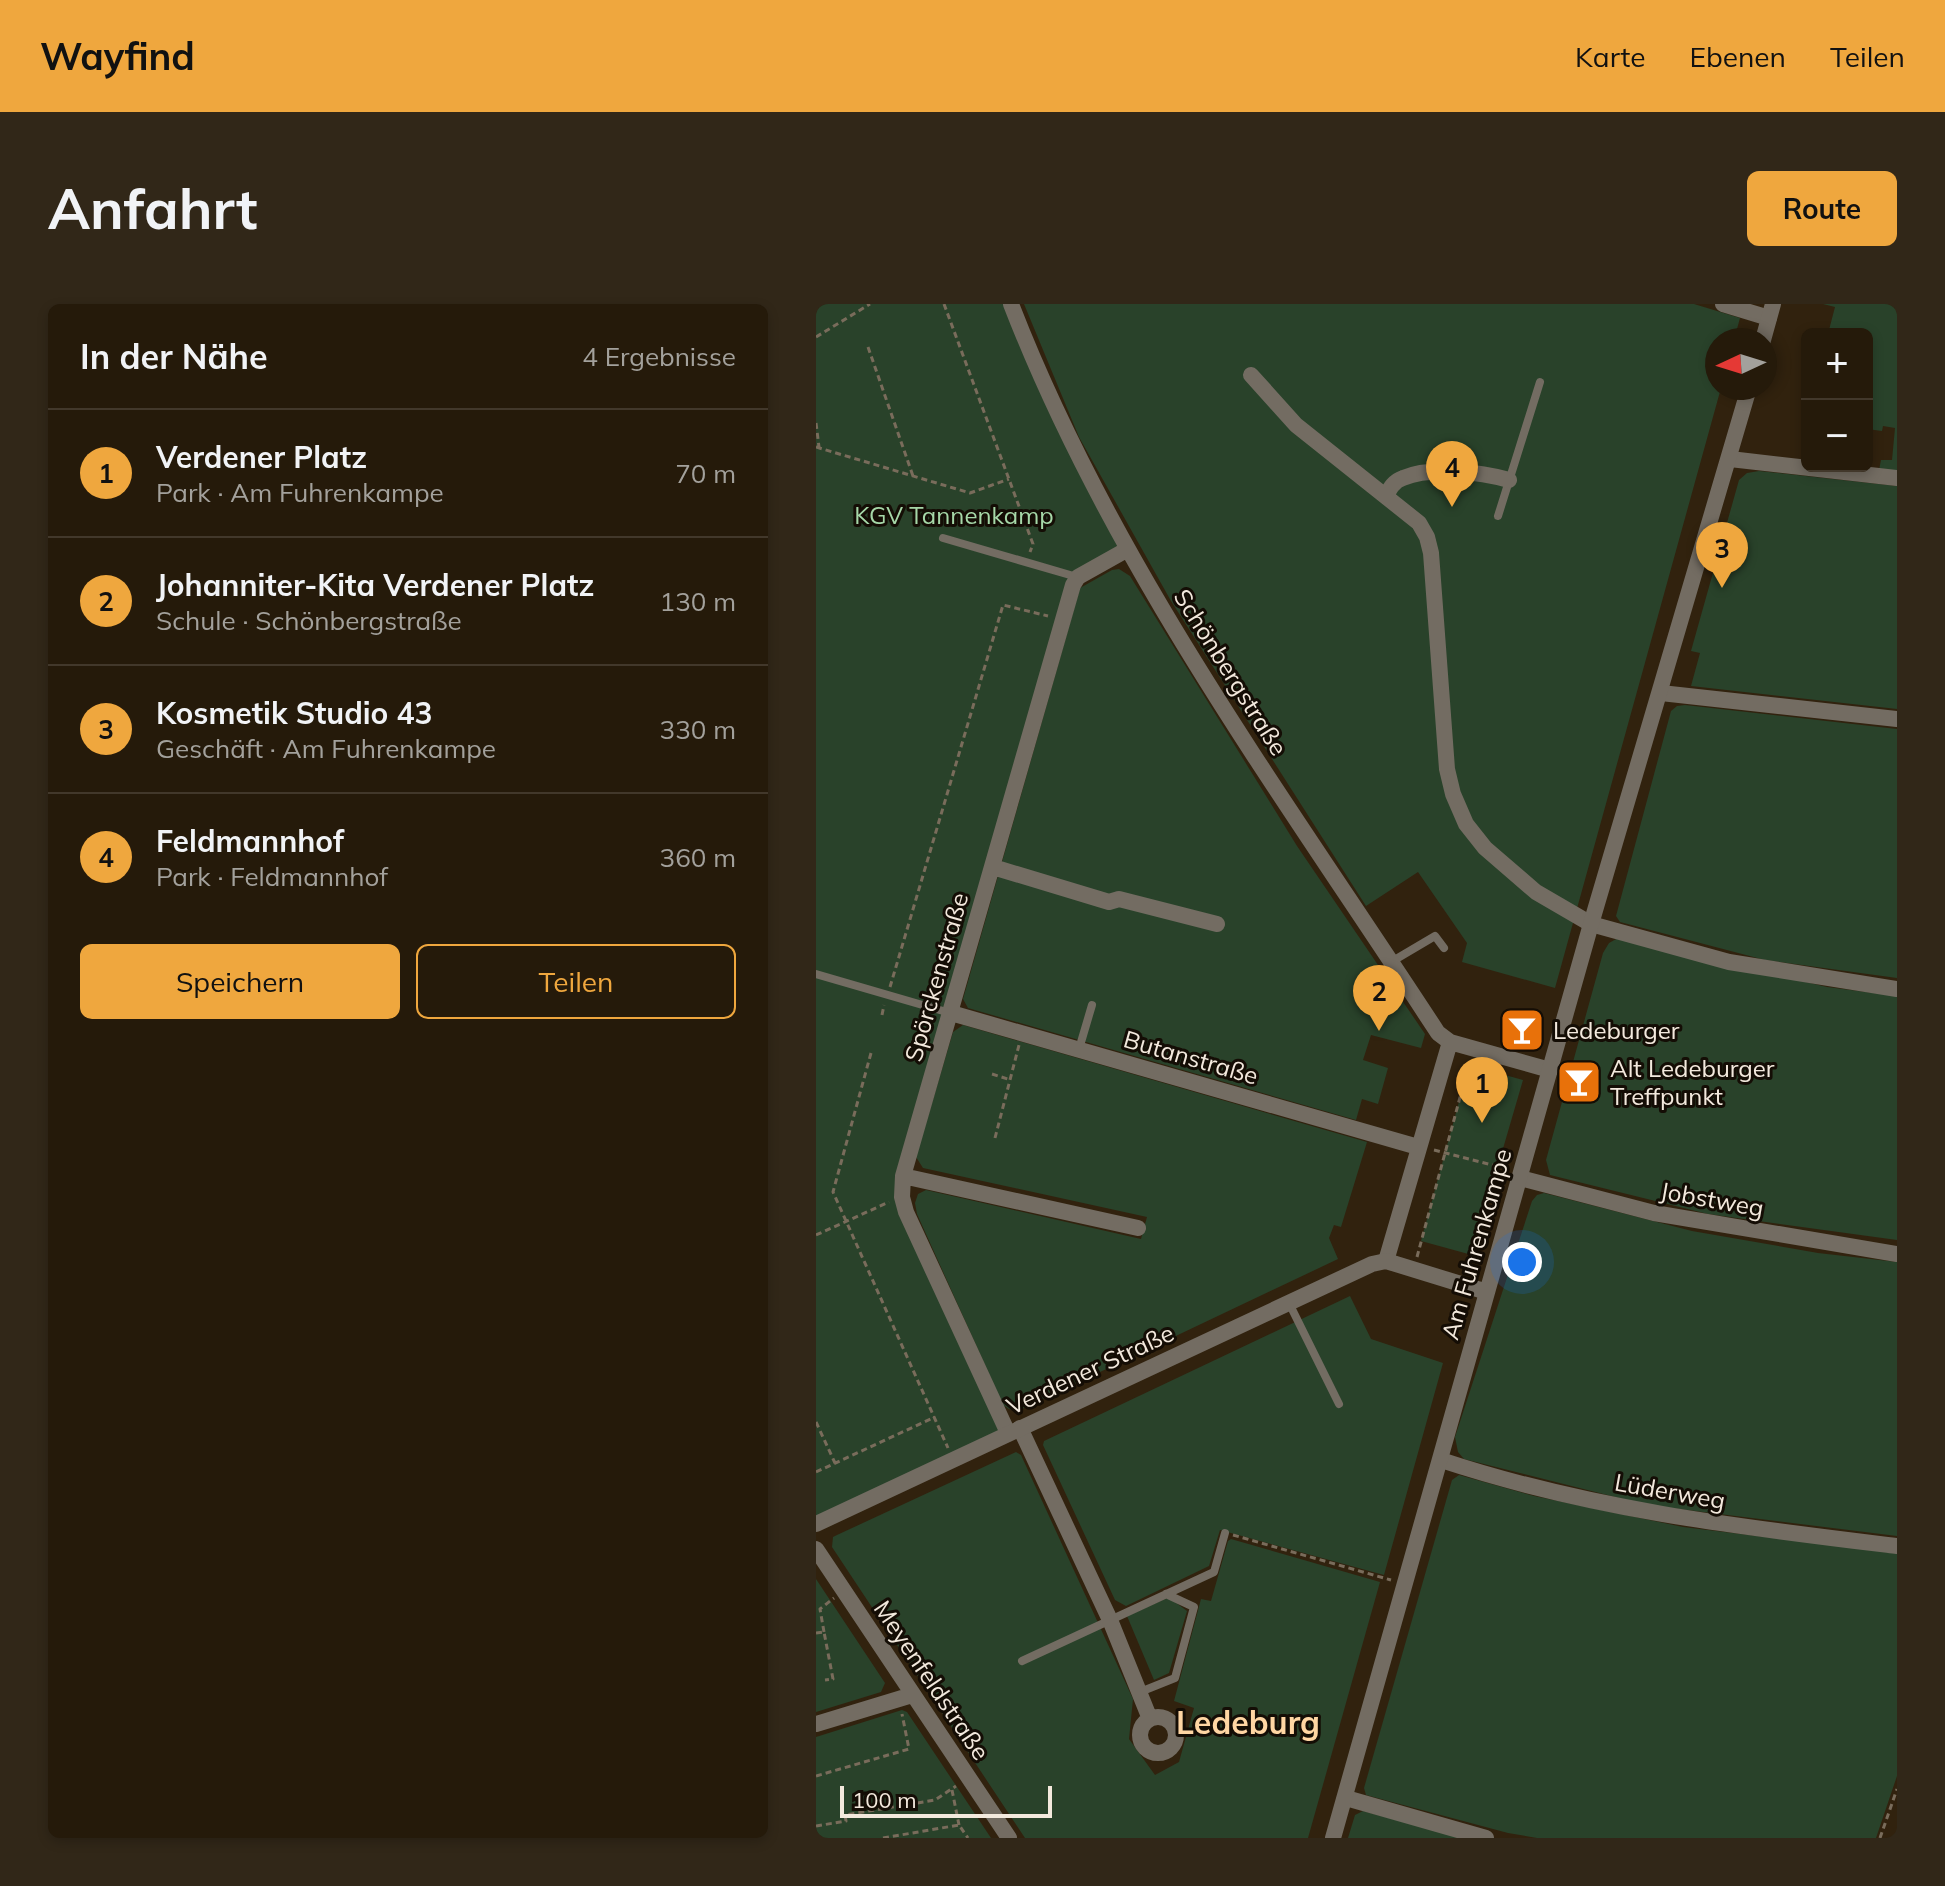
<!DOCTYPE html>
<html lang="de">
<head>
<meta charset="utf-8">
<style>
	:root { --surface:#251a0a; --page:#312718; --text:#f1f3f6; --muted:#a3a19c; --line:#42382b; --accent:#efa73e }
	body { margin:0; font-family:Mulish,sans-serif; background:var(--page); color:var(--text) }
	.controls { position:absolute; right:24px; top:24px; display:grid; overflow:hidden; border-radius:12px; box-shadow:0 4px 12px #0003 }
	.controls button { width:72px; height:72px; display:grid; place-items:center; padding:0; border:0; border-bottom:2px solid var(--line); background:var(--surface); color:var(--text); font:40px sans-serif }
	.compass { position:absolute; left:889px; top:24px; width:72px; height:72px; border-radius:50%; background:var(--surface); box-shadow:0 4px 12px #0003; rotate:266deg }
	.scale { position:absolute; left:24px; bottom:20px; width:212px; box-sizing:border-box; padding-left:8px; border:4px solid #f3e9dd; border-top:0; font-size:22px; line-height:28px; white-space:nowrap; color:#f3e9dd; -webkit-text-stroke:6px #140d05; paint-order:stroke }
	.you { position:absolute; left:706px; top:958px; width:28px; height:28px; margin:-20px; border:6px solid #fff; border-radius:50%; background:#1a73e8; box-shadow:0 0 0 12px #1a73e833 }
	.badge { display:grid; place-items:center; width:52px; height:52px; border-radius:50%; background:var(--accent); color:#111; font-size:26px; font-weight:700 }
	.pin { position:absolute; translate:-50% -66px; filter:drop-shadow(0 2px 4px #0008) }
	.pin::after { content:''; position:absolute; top:42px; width:28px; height:24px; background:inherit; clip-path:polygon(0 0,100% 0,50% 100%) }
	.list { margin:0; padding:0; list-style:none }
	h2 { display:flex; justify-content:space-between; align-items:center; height:104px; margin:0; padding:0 32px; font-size:34px }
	h2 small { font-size:26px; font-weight:400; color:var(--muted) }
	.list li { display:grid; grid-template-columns:52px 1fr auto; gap:24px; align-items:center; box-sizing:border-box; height:128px; padding:0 32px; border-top:2px solid var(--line) }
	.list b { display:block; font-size:30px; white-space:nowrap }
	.list p { margin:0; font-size:26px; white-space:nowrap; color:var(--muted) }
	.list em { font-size:26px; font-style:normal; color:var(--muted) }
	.actions { display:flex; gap:16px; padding:24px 32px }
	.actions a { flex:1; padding:18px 0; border:2px solid var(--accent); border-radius:12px; text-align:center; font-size:28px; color:var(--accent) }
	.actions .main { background:var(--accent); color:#111 }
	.map { position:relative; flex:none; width:1081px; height:1534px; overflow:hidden; border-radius:12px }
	header { display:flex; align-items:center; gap:48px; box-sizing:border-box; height:112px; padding:0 40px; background:var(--accent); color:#111 }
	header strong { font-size:38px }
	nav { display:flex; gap:44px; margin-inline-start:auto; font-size:28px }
	.intro { display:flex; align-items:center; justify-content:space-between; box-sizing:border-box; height:192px; padding:0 48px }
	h1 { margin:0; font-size:56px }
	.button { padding:20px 36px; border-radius:12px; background:var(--accent); color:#111; font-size:28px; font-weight:700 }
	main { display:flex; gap:48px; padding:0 48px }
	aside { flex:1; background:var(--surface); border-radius:12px; box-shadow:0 4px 12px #0003 }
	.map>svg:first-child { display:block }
	.green { fill:#29422a }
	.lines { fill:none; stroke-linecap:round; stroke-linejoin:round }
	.path { stroke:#796c5b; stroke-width:3; stroke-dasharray:6 4; stroke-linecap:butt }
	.service { stroke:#736c62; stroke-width:8 }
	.minor { stroke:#736c62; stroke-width:16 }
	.tertiary { stroke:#736c62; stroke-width:16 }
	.labels { text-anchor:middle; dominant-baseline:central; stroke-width:6; stroke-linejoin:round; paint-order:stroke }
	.park-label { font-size:24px; fill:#a6d8a8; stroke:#140d05 }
	.street-label { font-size:24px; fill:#f3e9dd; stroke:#140d05 }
	.poi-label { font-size:24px; fill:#f3e9dd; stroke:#140d05; text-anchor:start }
	.district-label { font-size:32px; font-weight:bold; fill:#ffd6a3; stroke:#140d05 }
</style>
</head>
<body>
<header>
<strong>Wayfind</strong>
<nav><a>Karte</a><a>Ebenen</a><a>Teilen</a></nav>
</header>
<div class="intro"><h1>Anfahrt</h1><a class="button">Route</a></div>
<main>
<aside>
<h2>In der Nähe<small>4 Ergebnisse</small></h2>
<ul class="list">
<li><span class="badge">1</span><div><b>Verdener Platz</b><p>Park · Am Fuhrenkampe</p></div><em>70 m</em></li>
<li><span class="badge">2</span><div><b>Johanniter-Kita Verdener Platz</b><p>Schule · Schönbergstraße</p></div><em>130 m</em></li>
<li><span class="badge">3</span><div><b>Kosmetik Studio 43</b><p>Geschäft · Am Fuhrenkampe</p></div><em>330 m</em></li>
<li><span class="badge">4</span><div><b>Feldmannhof</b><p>Park · Feldmannhof</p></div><em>360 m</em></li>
</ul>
<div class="actions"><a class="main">Speichern</a><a>Teilen</a></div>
</aside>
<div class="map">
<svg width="1081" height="1534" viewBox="0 0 1081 1534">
	<rect width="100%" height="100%" fill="#31220e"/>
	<!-- green -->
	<path class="green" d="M 0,0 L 195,0 L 312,245 L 262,273 L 86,893 L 192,1129 L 0,1220 Z
		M 208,0 L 878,0 L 924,14 L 918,36 L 901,36 L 901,84 L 905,84 L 739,684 L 646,658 L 651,639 L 602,568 L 550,602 L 355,297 L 263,133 Z
		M 1007,0 L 1081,0 L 1081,168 L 1063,166 L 1065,156 L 1076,156 L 1079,124 L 1067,122 L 1066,127 L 1051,125 L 1051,30 L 1021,30 L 1013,26 L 1019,3 Z
		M 943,167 L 1081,182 L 1081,405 L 875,382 L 884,349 L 875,347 L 923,176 L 931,169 Z
		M 303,265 L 314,272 L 481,542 L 609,730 L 605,744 L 555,731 L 547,756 L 572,764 L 562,800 L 546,795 L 540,816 L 152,704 L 147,695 L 264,284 L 296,266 Z
		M 869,401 L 1081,425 L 1081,674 L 949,656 L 804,618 L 800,612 L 855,407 L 861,402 Z
		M 802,634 L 1011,683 L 1081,692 L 1081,936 L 892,910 L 734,871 L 730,856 L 787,649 L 793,639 Z
		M 147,721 L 551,838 L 525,923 L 518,921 L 513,934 L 522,955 L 202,1107 L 193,1105 L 187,1101 L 101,910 L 99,899 L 102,890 L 110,886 L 325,935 L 331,913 L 107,864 L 100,853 L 137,728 Z
		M 653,761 L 707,776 L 656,951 L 605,937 Z
		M 728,889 L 876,927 L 1002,949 L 1081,958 L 1081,1232 L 831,1201 L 648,1155 L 642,1148 L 639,1133 L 716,897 L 721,891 Z
		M 534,992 L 555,1035 L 627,1059 L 568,1271 L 404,1226 L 393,1262 L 310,1302 L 299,1296 L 227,1141 L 228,1137 Z
		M 200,1148 L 205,1151 L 317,1395 L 313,1435 L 339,1471 L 363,1458 L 378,1404 L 358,1397 L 385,1295 L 395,1297 L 412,1237 L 415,1235 L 564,1278 L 492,1534 L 209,1534 L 16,1243 L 17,1233 L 21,1231 Z
		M 643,1171 L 718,1192 L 867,1223 L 1081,1249 L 1081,1472 L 1060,1534 L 721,1534 L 692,1529 L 550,1491 L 548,1484 L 636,1176 Z
		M 0,1275 L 69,1379 L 65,1388 L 0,1408 Z
		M 349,1295 L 355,1295 L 371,1307 L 353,1369 L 338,1376 L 311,1312 Z
		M 86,1406 L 91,1408 L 175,1534 L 0,1534 L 0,1433 Z
		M 547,1507 L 647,1534 L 532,1534 L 539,1511 Z"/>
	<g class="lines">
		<!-- path -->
		<path class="path" d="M 128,0 L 217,240 L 214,248
			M 0,33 L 54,0
			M 52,43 L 97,172
			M 0,119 L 3,143
			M 0,143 L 154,189 L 193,175
			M 74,683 L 187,301 L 232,312
			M 66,711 L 68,701
			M 55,749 L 17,888 L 132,1144
			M 176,770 L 195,776
			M 179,834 L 203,741
			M 618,846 L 692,865
			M 0,931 L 73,898
			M 601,953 L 653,760
			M 0,1118 L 19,1159
			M 0,1168 L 119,1113
			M 417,1231 L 575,1276
			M 8,1328 L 4,1305 L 18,1294
			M 0,1329 L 8,1328 L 17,1375 L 9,1376
			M 0,1472 L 93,1445 L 86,1410
			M 136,1486 L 143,1521
			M 0,1522 L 30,1517 L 29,1511 L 119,1496 L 140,1482
			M 67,1534 L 143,1521 L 152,1534
			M 1064,1534 L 1081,1485"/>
		<!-- service -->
		<path class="service" d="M 682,212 L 724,78
			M 127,234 L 261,273
			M 575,658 L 619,632 L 628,644
			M 0,670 L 134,709
			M 263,745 L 276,701
			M 473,999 L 523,1100
			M 206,1357 L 398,1268 L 409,1229
			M 324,1388 L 359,1374 L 378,1303 L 350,1290"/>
		<!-- minor -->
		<path class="minor" d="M 195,0 C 297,264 469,494 622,729 L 634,738 L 734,766
			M 907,0 L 953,14
			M 435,71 L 480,121 L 603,219 L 611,233 L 615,249 L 631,465 L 637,490 L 650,520 L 669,544 L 720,588 L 775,620 L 913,658 L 1081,685
			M 914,155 L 1081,174
			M 570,192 C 574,184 578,177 587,174 C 614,162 665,168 693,176
			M 845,389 L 1081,415
			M 177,563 L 293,598 L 303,595 L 401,620
			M 135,709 L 602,843
			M 87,872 L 322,924
			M 704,874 L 838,909 L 1081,950
			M 570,957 L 634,738
			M 204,1124 L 294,1316 L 334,1415
			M 192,1129 L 90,908 L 86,893 L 87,872 L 257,281 L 262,273 L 312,245
			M 625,1156 C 776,1206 923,1223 1081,1242
			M 0,1245 L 193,1534
			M324 1431a18 18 0 1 1 36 0a18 18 0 1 1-36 0Z
			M 0,1420 L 96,1391
			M 530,1494 L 670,1534"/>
		<!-- tertiary -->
		<path class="tertiary" d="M 947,36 L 957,0
			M 0,1220 L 556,960 L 570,957 L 671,988
			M 517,1534 L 775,620 L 933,84"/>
	</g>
	<!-- icons -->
	<defs>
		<g id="bar-square" transform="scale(2.3)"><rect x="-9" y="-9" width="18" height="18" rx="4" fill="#e8710a" stroke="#140d05"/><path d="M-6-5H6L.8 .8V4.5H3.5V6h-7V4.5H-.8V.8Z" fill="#fff"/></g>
	</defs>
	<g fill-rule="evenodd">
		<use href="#bar-square" x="706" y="726"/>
		<use href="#bar-square" x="763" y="778"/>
	</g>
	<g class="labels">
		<!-- park labels -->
		<g class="park-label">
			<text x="138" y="211">KGV Tannenkamp</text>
		</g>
		<!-- street labels -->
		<g class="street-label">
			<text transform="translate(415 368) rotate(58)">Schönbergstraße</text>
			<text transform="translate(120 673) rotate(-74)">Spörckenstraße</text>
			<text transform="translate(375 753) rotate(16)">Butanstraße</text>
			<text transform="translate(896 895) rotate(10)">Jobstweg</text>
			<text transform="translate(660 940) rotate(-74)">Am Fuhrenkampe</text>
			<text transform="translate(274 1065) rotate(-25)">Verdener Straße</text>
			<text transform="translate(854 1187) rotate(10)">Lüderweg</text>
			<text transform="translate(116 1376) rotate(56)">Meyenfeldstraße</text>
		</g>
		<!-- poi labels -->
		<g class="poi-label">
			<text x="737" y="726">Ledeburger</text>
			<text x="794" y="764">Alt Ledeburger<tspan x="794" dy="28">Treffpunkt</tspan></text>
		</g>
		<!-- district labels -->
		<g class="district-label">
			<text x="432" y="1418">Ledeburg</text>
		</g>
	</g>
</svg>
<div class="controls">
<button>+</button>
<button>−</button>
</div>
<svg class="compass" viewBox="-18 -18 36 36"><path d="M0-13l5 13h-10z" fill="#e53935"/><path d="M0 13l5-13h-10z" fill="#a3a19c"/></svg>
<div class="scale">100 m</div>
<div class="you"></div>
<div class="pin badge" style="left:666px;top:819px">1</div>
<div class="pin badge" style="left:563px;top:727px">2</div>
<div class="pin badge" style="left:906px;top:284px">3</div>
<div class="pin badge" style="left:636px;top:203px">4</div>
</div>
</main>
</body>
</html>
